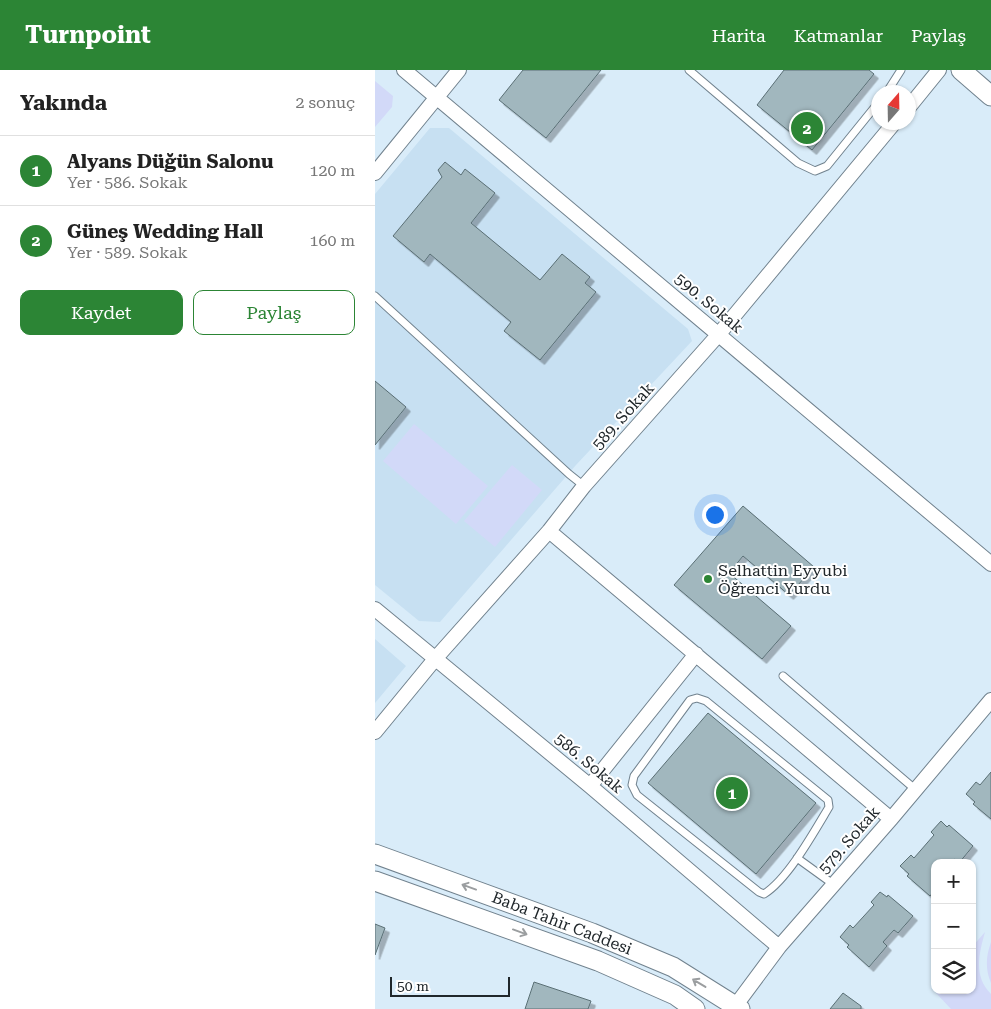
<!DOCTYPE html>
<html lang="tr">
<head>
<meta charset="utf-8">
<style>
	:root { --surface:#fff; --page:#f6f6f6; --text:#222; --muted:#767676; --line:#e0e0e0; --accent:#2c8535 }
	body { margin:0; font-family:"Roboto Serif",serif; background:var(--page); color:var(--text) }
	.controls { position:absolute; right:15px; bottom:15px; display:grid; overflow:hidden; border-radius:10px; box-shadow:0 1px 4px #0004 }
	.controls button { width:45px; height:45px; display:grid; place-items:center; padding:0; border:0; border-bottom:1px solid var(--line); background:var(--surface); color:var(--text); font:25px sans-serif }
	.compass { position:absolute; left:496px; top:15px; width:45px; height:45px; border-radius:50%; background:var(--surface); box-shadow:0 1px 4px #0004; rotate:20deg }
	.scale { position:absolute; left:15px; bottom:12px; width:120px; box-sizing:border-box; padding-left:5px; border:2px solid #20272b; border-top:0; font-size:14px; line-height:18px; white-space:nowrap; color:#20272b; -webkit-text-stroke:4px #fff; paint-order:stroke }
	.you { position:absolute; left:339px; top:444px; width:18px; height:18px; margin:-12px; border:4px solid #fff; border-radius:50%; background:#1a73e8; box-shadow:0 0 0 8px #1a73e833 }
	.badge { display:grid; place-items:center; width:32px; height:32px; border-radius:50%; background:var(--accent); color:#fff; font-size:16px; font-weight:700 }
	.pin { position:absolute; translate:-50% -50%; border:2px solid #fff; box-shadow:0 1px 5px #0006 }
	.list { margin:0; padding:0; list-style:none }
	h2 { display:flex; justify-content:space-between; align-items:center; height:65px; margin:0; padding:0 20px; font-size:21px }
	h2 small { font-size:16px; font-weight:400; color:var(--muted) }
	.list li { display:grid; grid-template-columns:32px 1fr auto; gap:15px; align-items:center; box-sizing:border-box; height:70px; padding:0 20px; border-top:1px solid var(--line) }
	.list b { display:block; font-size:19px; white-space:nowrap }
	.list p { margin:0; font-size:16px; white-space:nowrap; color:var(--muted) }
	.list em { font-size:16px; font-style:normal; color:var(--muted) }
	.actions { display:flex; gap:10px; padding:15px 20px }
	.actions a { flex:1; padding:11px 0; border:1px solid var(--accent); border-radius:10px; text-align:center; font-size:18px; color:var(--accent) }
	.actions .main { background:var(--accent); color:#fff }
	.icon { flex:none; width:28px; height:28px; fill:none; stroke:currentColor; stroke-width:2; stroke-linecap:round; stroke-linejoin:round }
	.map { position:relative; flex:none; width:616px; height:939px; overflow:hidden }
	header { display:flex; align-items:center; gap:30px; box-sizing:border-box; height:70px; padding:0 25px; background:var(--accent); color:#fff }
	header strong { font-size:24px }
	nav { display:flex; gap:28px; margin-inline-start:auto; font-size:18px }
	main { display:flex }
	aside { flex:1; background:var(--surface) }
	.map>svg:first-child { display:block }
	.built { fill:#c7e0f2 }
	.green { fill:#d2d9f8 }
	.building { fill:#a1b7be; stroke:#5a6f75; filter:url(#shadow) }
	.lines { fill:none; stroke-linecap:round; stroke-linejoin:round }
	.lane-casing { stroke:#71828e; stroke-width:9 }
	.street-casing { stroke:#71828e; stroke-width:16 }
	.secondary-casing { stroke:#71828e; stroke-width:21 }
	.lane { stroke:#fff; stroke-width:7 }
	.street { stroke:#fff; stroke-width:14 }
	.secondary { stroke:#fff; stroke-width:19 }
	.oneway { stroke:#9b9ea0 }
	.poi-dot { fill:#2c8535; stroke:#fff; stroke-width:2 }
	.labels { text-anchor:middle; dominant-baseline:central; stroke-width:4; stroke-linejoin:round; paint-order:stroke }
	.street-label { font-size:16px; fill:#20272b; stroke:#fff }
	.poi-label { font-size:16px; fill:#20272b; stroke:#fff; text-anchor:start }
</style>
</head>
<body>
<header>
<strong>Turnpoint</strong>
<nav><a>Harita</a><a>Katmanlar</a><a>Paylaş</a></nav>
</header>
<main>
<aside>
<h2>Yakında<small>2 sonuç</small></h2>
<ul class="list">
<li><span class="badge">1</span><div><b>Alyans Düğün Salonu</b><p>Yer · 586. Sokak</p></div><em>120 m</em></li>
<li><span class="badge">2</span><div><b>Güneş Wedding Hall</b><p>Yer · 589. Sokak</p></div><em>160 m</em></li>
</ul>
<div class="actions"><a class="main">Kaydet</a><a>Paylaş</a></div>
</aside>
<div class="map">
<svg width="616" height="939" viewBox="0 0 616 939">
	<defs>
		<filter id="shadow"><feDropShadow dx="4.5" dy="4.5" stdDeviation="0" flood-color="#0004"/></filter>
	</defs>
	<rect width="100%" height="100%" fill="#d9ecf9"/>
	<!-- built -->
	<path class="built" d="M 55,58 L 74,58 L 313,259 L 317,271 L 201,395 L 65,552 L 44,551 L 0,515 L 0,124 Z
		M 0,569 L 31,596 L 0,633 Z"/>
	<!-- green -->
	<path class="green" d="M 0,11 L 18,26 L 17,37 L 0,57 Z
		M 39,354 L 113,416 L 81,454 L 8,391 Z
		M 137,395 L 167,420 L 120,477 L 89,451 Z
		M 610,862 C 604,884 598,906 616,924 L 616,939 L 576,939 L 561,923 L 563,920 L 597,920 L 597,877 Z
		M 616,872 L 616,913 C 610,899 611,886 616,872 Z"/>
	<!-- building -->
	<path class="building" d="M 148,0 L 226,0 L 171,68 L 124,30 Z
		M 409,0 L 494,0 L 499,4 L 437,80 L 382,35 Z
		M 70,92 L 86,105 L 90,99 L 120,123 L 96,153 L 165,210 L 187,184 L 215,207 L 210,213 L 221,222 L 165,290 L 129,261 L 136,252 L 55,184 L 49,192 L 18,166 L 67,107 L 63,100 Z
		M 0,311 L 31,337 L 0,375 Z
		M 368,436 L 439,497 L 414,525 L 368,486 L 354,503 L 416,556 L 387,589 L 299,515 Z
		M 333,643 L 441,733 L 381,804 L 273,713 Z
		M 616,702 L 616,749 L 598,734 L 600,732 L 591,724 L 601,712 L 605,715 Z
		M 566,751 L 572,757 L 574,755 L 598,776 L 584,793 L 579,789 L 576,793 L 560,793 L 560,820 L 555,826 L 532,806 L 534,804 L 525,796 L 536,785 L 539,788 L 559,765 L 556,762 Z
		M 505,822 L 512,827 L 513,825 L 538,846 L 523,863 L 519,860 L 508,872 L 512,876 L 494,897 L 472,877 L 474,875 L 465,867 L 475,855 L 478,858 L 499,835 L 496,832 Z
		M 0,854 L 10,858 L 0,885 Z
		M 159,912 L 216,931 L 213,939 L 150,939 Z
		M 468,923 L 486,936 L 486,939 L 455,939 Z"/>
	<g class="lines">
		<!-- lane casing -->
		<g class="lane-casing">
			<path id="lane" d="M 314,0 L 423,93 L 440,101 L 452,96 L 503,33
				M 512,22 L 526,0
				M 0,226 L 194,404 L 209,416
				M 408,606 L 541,720
				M 322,628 L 331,631 L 453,730 L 454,737 C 439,762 413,809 389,824 L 384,822 L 262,725 L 257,715 L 259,706 L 315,630 Z
				M 422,788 L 458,814"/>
		</g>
		<!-- street casing -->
		<g class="street-casing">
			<path id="street" d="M 29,0 L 616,494
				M 534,37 L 564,0
				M 0,103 L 84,0
				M 174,461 L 516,749
				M 0,539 L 215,716 L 404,877
				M 0,662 L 60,589 L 174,461 L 209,416 L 344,264 L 520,52
				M 215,716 L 321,584
				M 361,935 L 404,877 L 516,749 L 616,630"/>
		</g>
		<!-- secondary casing -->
		<g class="secondary-casing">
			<path id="secondary" d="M 586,0 L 616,26
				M 0,784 L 217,863 L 298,897 L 365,939
				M 0,811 L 223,891 L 300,925 L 320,939"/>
		</g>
		<!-- lane -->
		<use href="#lane" class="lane"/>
		<!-- street -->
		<use href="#street" class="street"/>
		<!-- secondary -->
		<use href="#secondary" class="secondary"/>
	</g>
	<!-- one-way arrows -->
	<defs><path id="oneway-shaft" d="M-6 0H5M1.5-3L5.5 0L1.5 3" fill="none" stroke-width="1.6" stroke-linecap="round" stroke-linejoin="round" transform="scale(1.25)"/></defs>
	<g class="oneway">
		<use href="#oneway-shaft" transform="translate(94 817) rotate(-160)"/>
		<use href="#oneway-shaft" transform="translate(145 862) rotate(20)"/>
		<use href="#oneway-shaft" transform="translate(324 913) rotate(-149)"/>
	</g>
	<!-- markers -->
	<circle class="poi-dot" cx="333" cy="509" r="5"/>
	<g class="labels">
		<!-- street labels -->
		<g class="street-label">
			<text transform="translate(334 233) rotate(40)">590. Sokak</text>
			<text transform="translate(248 346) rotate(-48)">589. Sokak</text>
			<text transform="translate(214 693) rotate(40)">586. Sokak</text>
			<text transform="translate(474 770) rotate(-49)">579. Sokak</text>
			<text transform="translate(187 853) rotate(21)">Baba Tahir Caddesi</text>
		</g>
		<!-- poi labels -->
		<g class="poi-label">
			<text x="343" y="500">Selhattin Eyyubi<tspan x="343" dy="18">Öğrenci Yurdu</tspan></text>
		</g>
	</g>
</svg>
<div class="controls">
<button>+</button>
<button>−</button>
<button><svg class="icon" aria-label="layers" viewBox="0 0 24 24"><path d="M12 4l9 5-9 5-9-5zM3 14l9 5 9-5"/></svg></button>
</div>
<svg class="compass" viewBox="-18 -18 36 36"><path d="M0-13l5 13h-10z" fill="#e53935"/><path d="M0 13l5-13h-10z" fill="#767676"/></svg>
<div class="scale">50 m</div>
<div class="you"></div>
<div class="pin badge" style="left:357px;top:723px">1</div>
<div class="pin badge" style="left:432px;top:58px">2</div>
</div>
</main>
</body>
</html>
